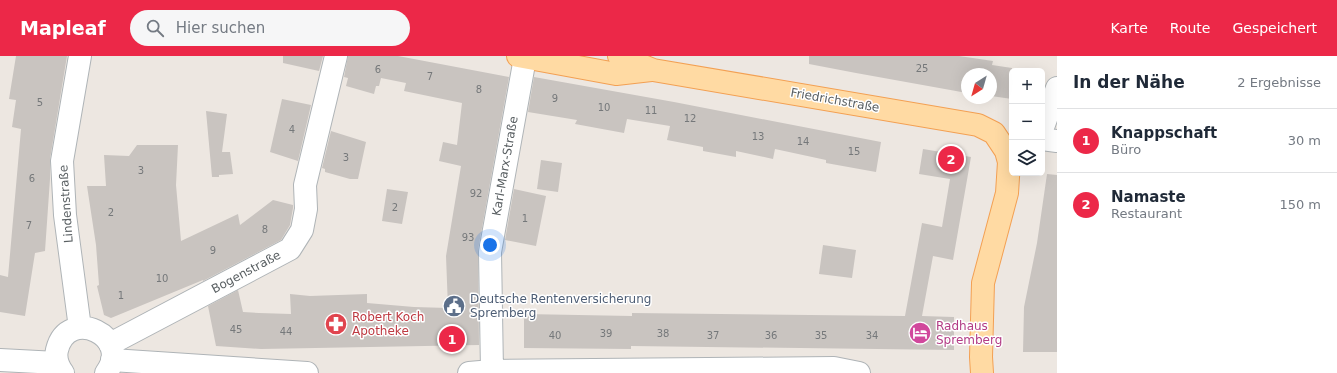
<!DOCTYPE html>
<html lang="de">
<head>
<meta charset="utf-8">
<style>
	:root { --surface:#fff; --page:#f6f6f7; --text:#1f2937; --muted:#747a83; --line:#e0e1e3; --accent:#ec2848 }
	body { margin:0; font-family:"DejaVu Sans",sans-serif; background:var(--page); color:var(--text) }
	.controls { position:absolute; right:12px; top:12px; display:grid; overflow:hidden; border-radius:6px; box-shadow:0 4px 16px #0002 }
	.controls button { width:36px; height:36px; display:grid; place-items:center; padding:0; border:0; border-bottom:1px solid var(--line); background:var(--surface); color:var(--text); font:20px sans-serif }
	.compass { position:absolute; left:961px; top:12px; width:36px; height:36px; border-radius:50%; background:var(--surface); box-shadow:0 4px 16px #0002; rotate:217deg }
	.you { position:absolute; left:490px; top:189px; width:14px; height:14px; margin:-10px; border:3px solid #fff; border-radius:50%; background:#1a73e8; box-shadow:0 0 0 6px #1a73e833 }
	.badge { display:grid; place-items:center; width:26px; height:26px; border-radius:50%; background:var(--accent); color:#fff; font-size:13px; font-weight:700 }
	.pin { position:absolute; translate:-50% -50%; border:2px solid #fff; box-shadow:0 1px 4px #0006 }
	.list { margin:0; padding:0; list-style:none }
	h2 { display:flex; justify-content:space-between; align-items:center; height:52px; margin:0; padding:0 16px; font-size:17px }
	h2 small { font-size:13px; font-weight:400; color:var(--muted) }
	.list li { display:grid; grid-template-columns:26px 1fr auto; gap:12px; align-items:center; box-sizing:border-box; height:64px; padding:0 16px; border-top:1px solid var(--line) }
	.list b { display:block; font-size:15px; white-space:nowrap }
	.list p { margin:0; font-size:13px; white-space:nowrap; color:var(--muted) }
	.list em { font-size:13px; font-style:normal; color:var(--muted) }
	.icon { flex:none; width:22px; height:22px; fill:none; stroke:currentColor; stroke-width:2; stroke-linecap:round; stroke-linejoin:round }
	.map { position:relative; flex:none; width:1057px; height:317px; overflow:hidden }
	header { display:flex; align-items:center; gap:24px; box-sizing:border-box; height:56px; padding:0 20px; background:var(--accent); color:#fff }
	header strong { font-size:19px }
	nav { display:flex; gap:22px; margin-inline-start:auto; font-size:14px }
	.search { width:280px; height:36px; background:var(--page); display:flex; align-items:center; gap:10px; box-sizing:border-box; padding:0 14px; border-radius:22px; color:var(--muted); font-size:15px }
	main { display:flex }
	aside { flex:1; background:var(--surface) }
	.map>svg:first-child { display:block }
	.building { fill:#c9c4c0 }
	.lines { fill:none; stroke-linecap:round; stroke-linejoin:round }
	.minor-casing { stroke:#afb4b7; stroke-width:24 }
	.tertiary-casing { stroke:#afb4b7; stroke-width:24 }
	.primary-casing { stroke:#f3a053; stroke-width:24 }
	.minor { stroke:#fff; stroke-width:22 }
	.tertiary { stroke:#fff; stroke-width:22 }
	.primary { stroke:#ffdaa3; stroke-width:22 }
	.labels { text-anchor:middle; dominant-baseline:central; stroke-width:3; stroke-linejoin:round; paint-order:stroke }
	.number-label { font-size:10px; fill:#75787a }
	.street-label { font-size:12px; fill:#595f62; stroke:#fff }
	.service-label { font-size:12px; fill:#4e5e75; stroke:#fff; text-anchor:start }
	.health-label { font-size:12px; fill:#be3a42; stroke:#fff; text-anchor:start }
	.hotel-label { font-size:12px; fill:#b23c85; stroke:#fff; text-anchor:start }
</style>
</head>
<body>
<header>
<strong>Mapleaf</strong>
<div class="search"><svg class="icon" aria-label="search" viewBox="0 0 24 24"><circle cx="10" cy="10" r="6"/><path d="M15 15l6 6"/></svg>Hier suchen</div>
<nav><a>Karte</a><a>Route</a><a>Gespeichert</a></nav>
</header>
<main>
<div class="map">
<svg width="1057" height="317" viewBox="0 0 1057 317">
	<rect width="100%" height="100%" fill="#ede7e1"/>
	<!-- building -->
	<path class="building" d="M 16,0 L 67,0 L 50,103 L 50,123 L 45,195 L 35,197 L 25,260 L 0,256 L 0,219 L 8,221 L 21,73 L 12,71 L 16,44 L 9,43 Z
		M 283,0 L 323,0 L 319,15 L 283,7 Z
		M 348,0 L 398,0 L 509,21 L 478,194 L 479,289 L 261,293 L 216,290 L 208,250 L 238,234 L 243,256 L 259,257 L 291,258 L 290,238 L 310,240 L 367,238 L 367,247 L 414,251 L 448,252 L 446,200 L 461,110 L 439,105 L 443,86 L 457,89 L 462,47 L 404,35 L 406,27 L 381,22 L 379,30 L 376,30 L 374,38 L 346,30 L 348,22 L 344,21 Z
		M 809,0 L 959,0 L 993,5 L 992,9 L 1012,12 L 1012,43 L 991,40 L 991,18 L 967,18 L 967,37 L 856,17 L 809,8 Z
		M 534,21 L 674,46 L 881,86 L 876,116 L 826,107 L 826,104 L 775,93 L 773,103 L 736,95 L 736,101 L 703,95 L 703,91 L 667,84 L 670,70 L 627,63 L 624,77 L 575,68 L 577,64 L 528,56 Z
		M 282,43 L 311,49 L 298,105 L 270,96 Z
		M 206,55 L 227,58 L 222,96 L 230,96 L 233,118 L 219,119 L 219,121 L 212,121 Z
		M 331,75 L 366,86 L 358,123 L 350,123 L 325,116 L 325,113 L 322,112 Z
		M 137,89 L 178,89 L 176,129 L 181,185 L 238,158 L 240,169 L 273,144 L 293,149 L 293,152 L 290,169 L 281,184 L 203,225 L 203,224 L 111,262 L 104,259 L 97,230 L 99,229 L 96,189 L 87,130 L 106,130 L 104,99 L 129,100 Z
		M 923,93 L 971,101 L 953,204 L 933,200 L 922,260 L 954,261 L 954,294 L 631,290 L 631,293 L 524,292 L 524,258 L 632,260 L 632,257 L 905,260 L 922,167 L 942,171 L 950,123 L 919,118 Z
		M 541,104 L 562,107 L 558,136 L 537,133 Z
		M 1047,118 L 1057,119 L 1057,296 L 1023,296 L 1024,251 L 1037,187 Z
		M 387,133 L 408,136 L 402,168 L 382,165 Z
		M 514,133 L 546,140 L 536,190 L 505,184 Z
		M 823,189 L 856,194 L 852,222 L 819,218 Z"/>
	<g class="lines">
		<!-- minor casing -->
		<g class="minor-casing">
			<path id="minor" d="M 1042,74 L 1057,32
				M 1042,83 L 1057,85
				M 110,288 L 290,193 L 302,174 L 306,153 L 305,129 L 336,0
				M 0,304 L 57,307
				M 112,304 L 307,317
				M 492,315 L 490,196 L 525,2
				M 469,317 L 492,315 L 834,312 L 859,317"/>
		</g>
		<!-- tertiary casing -->
		<g class="tertiary-casing">
			<path id="tertiary" d="M 80,272 L 65,159 L 62,105 L 80,0
				M 63,317 C 58,310 55,302 57,294 C 68,249 134,281 106,317"/>
		</g>
		<!-- primary casing -->
		<g class="primary-casing">
			<path id="primary" d="M 518,0 L 616,18 L 651,14
				M 619,0 L 653,14 L 978,69 L 994,77 L 1006,95 L 1009,106 L 1007,137 L 983,227 L 981,301 L 982,317"/>
		</g>
		<!-- minor -->
		<use href="#minor" class="minor"/>
		<!-- tertiary -->
		<use href="#tertiary" class="tertiary"/>
		<!-- primary -->
		<use href="#primary" class="primary"/>
	</g>
	<!-- icons -->
	<defs>
		<g id="civic-disc" transform="scale(1.15)"><circle r="9.5" fill="#5c6f8a" stroke="#fff"/><path d="M-.6-6.5H3V-4.5H.6V-3L4-1V1h2V6H-6V1h2V-1L-.6-3ZM-1.2 2.5V6h2.4V2.5Z" fill="#fff"/></g>
		<g id="pharmacy-disc" transform="scale(1.15)"><circle r="9.5" fill="#e0444e" stroke="#fff"/><path d="M-2-6h4v4h4v4h-4v4h-4v-4h-4v-4h4Z" fill="#fff"/></g>
		<g id="hotel-disc" transform="scale(1.15)"><circle r="9.5" fill="#d1479c" stroke="#fff"/><path d="M-6-4.5h1.5V1H6V5H4.5V3h-9V5H-6ZM-4 0a1.8 1.8 0 1 1 3.6 0ZM.5 0V-2.5h3Q6-2.5 6 0Z" fill="#fff"/></g>
	</defs>
	<g fill-rule="evenodd">
		<use href="#civic-disc" x="454" y="250"/>
		<use href="#pharmacy-disc" x="336" y="268"/>
		<use href="#hotel-disc" x="920" y="277"/>
	</g>
	<g class="labels">
		<!-- number labels -->
		<g class="number-label">
			<text x="922" y="12">25</text>
			<text x="378" y="13">6</text>
			<text x="430" y="20">7</text>
			<text x="479" y="33">8</text>
			<text x="555" y="42">9</text>
			<text x="40" y="46">5</text>
			<text x="604" y="51">10</text>
			<text x="651" y="54">11</text>
			<text x="690" y="62">12</text>
			<text x="292" y="73">4</text>
			<text x="758" y="80">13</text>
			<text x="803" y="85">14</text>
			<text x="854" y="95">15</text>
			<text x="346" y="101">3</text>
			<text x="141" y="114">3</text>
			<text x="32" y="122">6</text>
			<text x="476" y="137">92</text>
			<text x="395" y="151">2</text>
			<text x="111" y="156">2</text>
			<text x="525" y="162">1</text>
			<text x="29" y="169">7</text>
			<text x="265" y="173">8</text>
			<text x="468" y="181">93</text>
			<text x="213" y="194">9</text>
			<text x="162" y="222">10</text>
			<text x="121" y="239">1</text>
			<text x="236" y="273">45</text>
			<text x="286" y="275">44</text>
			<text x="606" y="277">39</text>
			<text x="663" y="277">38</text>
			<text x="555" y="279">40</text>
			<text x="713" y="279">37</text>
			<text x="771" y="279">36</text>
			<text x="821" y="279">35</text>
			<text x="872" y="279">34</text>
		</g>
		<!-- street labels -->
		<g class="street-label">
			<text transform="translate(835 44) rotate(10)">Friedrichstraße</text>
			<text transform="translate(505 110) rotate(-80)">Karl-Marx-Straße</text>
			<text transform="translate(66 148) rotate(-94)">Lindenstraße</text>
			<text transform="translate(246 216) rotate(-28)">Bogenstraße</text>
		</g>
		<!-- service labels -->
		<g class="service-label">
			<text x="470" y="243">Deutsche Rentenversicherung<tspan x="470" dy="14">Spremberg</tspan></text>
		</g>
		<!-- health labels -->
		<g class="health-label">
			<text x="352" y="261">Robert Koch<tspan x="352" dy="14">Apotheke</tspan></text>
		</g>
		<!-- hotel labels -->
		<g class="hotel-label">
			<text x="936" y="270">Radhaus<tspan x="936" dy="14">Spremberg</tspan></text>
		</g>
	</g>
</svg>
<div class="controls">
<button>+</button>
<button>−</button>
<button><svg class="icon" aria-label="layers" viewBox="0 0 24 24"><path d="M12 4l9 5-9 5-9-5zM3 14l9 5 9-5"/></svg></button>
</div>
<svg class="compass" viewBox="-18 -18 36 36"><path d="M0-13l5 13h-10z" fill="#e53935"/><path d="M0 13l5-13h-10z" fill="#747a83"/></svg>
<div class="you"></div>
<div class="pin badge" style="left:452px;top:283px">1</div>
<div class="pin badge" style="left:951px;top:103px">2</div>
</div>
<aside>
<h2>In der Nähe<small>2 Ergebnisse</small></h2>
<ul class="list">
<li><span class="badge">1</span><div><b>Knappschaft</b><p>Büro</p></div><em>30 m</em></li>
<li><span class="badge">2</span><div><b>Namaste</b><p>Restaurant</p></div><em>150 m</em></li>
</ul>
</aside>
</main>
</body>
</html>
